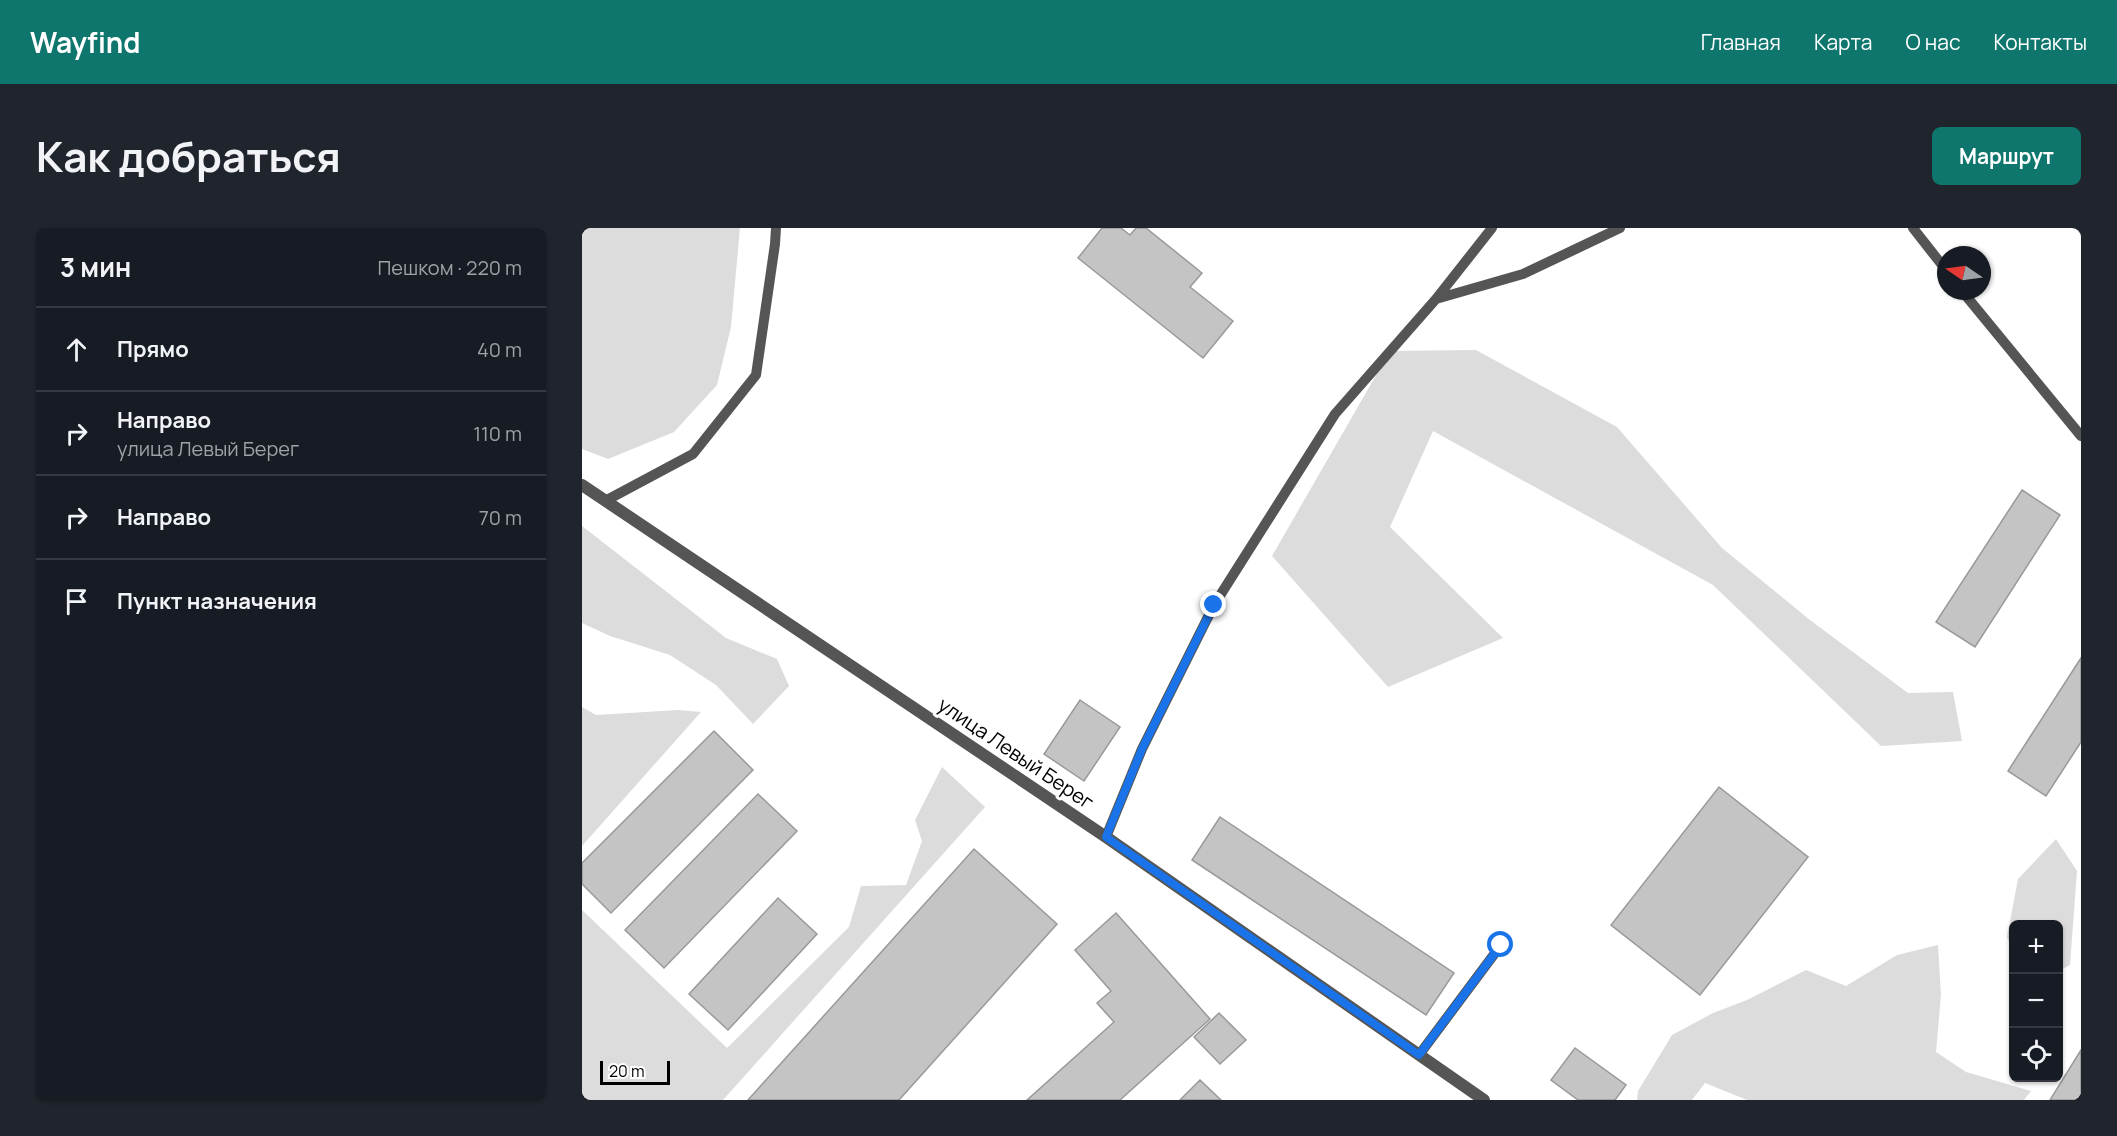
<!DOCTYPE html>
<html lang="ru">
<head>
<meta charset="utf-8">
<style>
	:root { --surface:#171b24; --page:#20242c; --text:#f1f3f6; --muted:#9ea1a6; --line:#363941; --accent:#0f766e }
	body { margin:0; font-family:Manrope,sans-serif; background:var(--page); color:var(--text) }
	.controls { position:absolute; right:18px; bottom:18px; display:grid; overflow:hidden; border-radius:9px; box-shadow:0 2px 4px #0004 }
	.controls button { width:54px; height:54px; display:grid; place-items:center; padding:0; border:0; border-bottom:2px solid var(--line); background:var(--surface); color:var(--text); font:30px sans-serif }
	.compass { position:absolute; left:1355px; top:18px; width:54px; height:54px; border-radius:50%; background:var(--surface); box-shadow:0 2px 4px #0004; rotate:283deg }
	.scale { position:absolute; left:18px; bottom:15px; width:70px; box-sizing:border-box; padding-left:6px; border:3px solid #000; border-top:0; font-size:16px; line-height:21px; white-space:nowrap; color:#000; -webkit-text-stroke:4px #fff; paint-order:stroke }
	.stop { position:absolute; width:18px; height:18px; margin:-14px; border:4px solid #1a73e8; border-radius:50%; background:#fff }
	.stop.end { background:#1a73e8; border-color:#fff; box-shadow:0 2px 6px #0008 }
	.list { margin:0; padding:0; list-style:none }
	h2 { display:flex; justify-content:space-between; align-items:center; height:78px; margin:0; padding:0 24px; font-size:26px }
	h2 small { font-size:20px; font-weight:400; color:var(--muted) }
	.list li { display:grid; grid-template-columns:39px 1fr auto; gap:18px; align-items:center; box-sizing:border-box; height:84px; padding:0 24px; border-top:2px solid var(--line) }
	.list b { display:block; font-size:22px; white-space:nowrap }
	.list p { margin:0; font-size:20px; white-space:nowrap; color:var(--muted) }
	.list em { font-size:20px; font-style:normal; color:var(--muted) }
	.icon { flex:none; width:33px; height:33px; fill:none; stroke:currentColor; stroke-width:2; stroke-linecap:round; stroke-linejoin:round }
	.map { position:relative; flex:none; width:1499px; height:872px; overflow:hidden; border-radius:9px }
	header { display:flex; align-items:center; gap:36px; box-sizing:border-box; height:84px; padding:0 30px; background:var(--accent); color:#fff }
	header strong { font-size:28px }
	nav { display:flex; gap:33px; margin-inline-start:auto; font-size:21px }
	.intro { display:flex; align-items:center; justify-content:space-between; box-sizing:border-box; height:144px; padding:0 36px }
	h1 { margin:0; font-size:42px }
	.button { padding:15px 27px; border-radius:9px; background:var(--accent); color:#fff; font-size:21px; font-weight:700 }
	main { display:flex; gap:36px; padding:0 36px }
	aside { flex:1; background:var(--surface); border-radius:9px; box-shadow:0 2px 4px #0004 }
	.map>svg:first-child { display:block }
	.green { fill:#dcdcdc }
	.building { fill:#c4c4c4; stroke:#999; stroke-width:1.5 }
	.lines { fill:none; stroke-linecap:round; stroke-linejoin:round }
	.service { stroke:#555; stroke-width:10 }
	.minor { stroke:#555; stroke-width:12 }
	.route { stroke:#1a73e8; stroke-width:8 }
	.labels { text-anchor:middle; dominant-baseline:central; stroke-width:6; stroke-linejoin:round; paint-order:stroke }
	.street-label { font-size:20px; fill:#000; stroke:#fff }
</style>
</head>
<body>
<header>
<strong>Wayfind</strong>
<nav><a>Главная</a><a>Карта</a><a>О нас</a><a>Контакты</a></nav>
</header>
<div class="intro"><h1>Как добраться</h1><a class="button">Маршрут</a></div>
<main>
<aside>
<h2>3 мин<small>Пешком · 220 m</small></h2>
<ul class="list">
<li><svg class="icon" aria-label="ahead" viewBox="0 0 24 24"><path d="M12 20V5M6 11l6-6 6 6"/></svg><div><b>Прямо</b></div><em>40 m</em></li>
<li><svg class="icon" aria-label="right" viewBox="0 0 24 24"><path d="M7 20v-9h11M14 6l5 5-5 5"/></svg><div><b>Направо</b><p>улица Левый Берег</p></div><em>110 m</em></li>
<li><svg class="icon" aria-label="right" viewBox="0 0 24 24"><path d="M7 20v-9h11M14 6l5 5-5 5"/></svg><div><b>Направо</b></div><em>70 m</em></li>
<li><svg class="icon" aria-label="arrive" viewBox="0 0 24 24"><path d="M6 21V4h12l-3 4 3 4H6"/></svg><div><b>Пункт назначения</b></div></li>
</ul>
</aside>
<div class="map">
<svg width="1499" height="872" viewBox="0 0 1499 872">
	<rect width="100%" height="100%" fill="#fff"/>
	<!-- green -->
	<path class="green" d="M 0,0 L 158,0 L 149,99 L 135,157 L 92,204 L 26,231 L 0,221 Z
		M 894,122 L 1035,199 L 1140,320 L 1228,392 L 1326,465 L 1371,464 L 1380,513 L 1299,518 L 1131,357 L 851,203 L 808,299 L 921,410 L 806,459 L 690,328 L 808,123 Z
		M 0,298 L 144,410 L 195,431 L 207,458 L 171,496 L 134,457 L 88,427 L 28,408 L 0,395 Z
		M 0,479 L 14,487 L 96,482 L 119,484 L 0,618 Z
		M 360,539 L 403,579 L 141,872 L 0,872 L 0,682 L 145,820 L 267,699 L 279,658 L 324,657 L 340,613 L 333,592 Z
		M 1474,611 L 1495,643 L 1488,737 L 1477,743 L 1476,696 L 1432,696 L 1431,721 L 1425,709 L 1436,651 Z
		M 1356,717 L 1359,767 L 1354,824 L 1384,844 L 1449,863 L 1442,872 L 1165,872 L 1123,855 L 1110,872 L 1055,872 L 1056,863 L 1090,807 L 1131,785 L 1165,772 L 1224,742 L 1264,758 L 1315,727 Z"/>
	<!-- building -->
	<path class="building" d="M 520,0 L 539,0 L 548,7 L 554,0 L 564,0 L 620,45 L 608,59 L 651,93 L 621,130 L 496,30 Z
		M 1440,262 L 1478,287 L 1393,419 L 1354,394 Z
		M 1499,430 L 1499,514 L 1464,568 L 1426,543 Z
		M 498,472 L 538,499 L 502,553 L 462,526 Z
		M 132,503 L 171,542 L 29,685 L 0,656 L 0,635 Z
		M 1137,559 L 1226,629 L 1118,767 L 1029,697 Z
		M 176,566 L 215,603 L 82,740 L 43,702 Z
		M 638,589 L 872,745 L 844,787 L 610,632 Z
		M 392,621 L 475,696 L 317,872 L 166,872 Z
		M 196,670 L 235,706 L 146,802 L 107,766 Z
		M 534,685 L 628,791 L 538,872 L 445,872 L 532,794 L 515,775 L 529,763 L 493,722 Z
		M 637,785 L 664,812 L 638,836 L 612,809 Z
		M 993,820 L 1044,857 L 1033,872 L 996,872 L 969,852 Z
		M 1499,822 L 1499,872 L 1468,872 Z
		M 618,852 L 639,872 L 598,872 Z"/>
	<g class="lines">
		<!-- service -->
		<path class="service" d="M 1331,0 L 1364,42
			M 1380,63 L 1499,208
			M 854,71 L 941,46 L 1038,0
			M 23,273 L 111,226 L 174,147 L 193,16 L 194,0
			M 524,609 L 560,521 L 632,377 L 753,186 L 854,71 L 910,0
			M 837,827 L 919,717"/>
		<!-- minor -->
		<path class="minor" d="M 0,257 L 524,609 L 902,872"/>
	</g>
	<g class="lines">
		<!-- route -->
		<path class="route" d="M 632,377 L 560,521 L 524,609 L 837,827 L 919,717"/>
	</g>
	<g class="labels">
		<!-- street labels -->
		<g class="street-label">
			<text transform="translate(434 525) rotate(34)">улица Левый Берег</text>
		</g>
	</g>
</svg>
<div class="controls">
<button>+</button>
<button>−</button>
<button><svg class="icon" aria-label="locate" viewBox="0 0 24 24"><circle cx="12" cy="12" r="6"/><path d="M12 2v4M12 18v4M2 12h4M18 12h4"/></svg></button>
</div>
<svg class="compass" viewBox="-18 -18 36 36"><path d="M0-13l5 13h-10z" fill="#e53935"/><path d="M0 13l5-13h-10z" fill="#9ea1a6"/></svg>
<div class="scale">20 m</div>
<div class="stop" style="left:919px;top:717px"></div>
<div class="stop end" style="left:632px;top:377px"></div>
</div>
</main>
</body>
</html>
